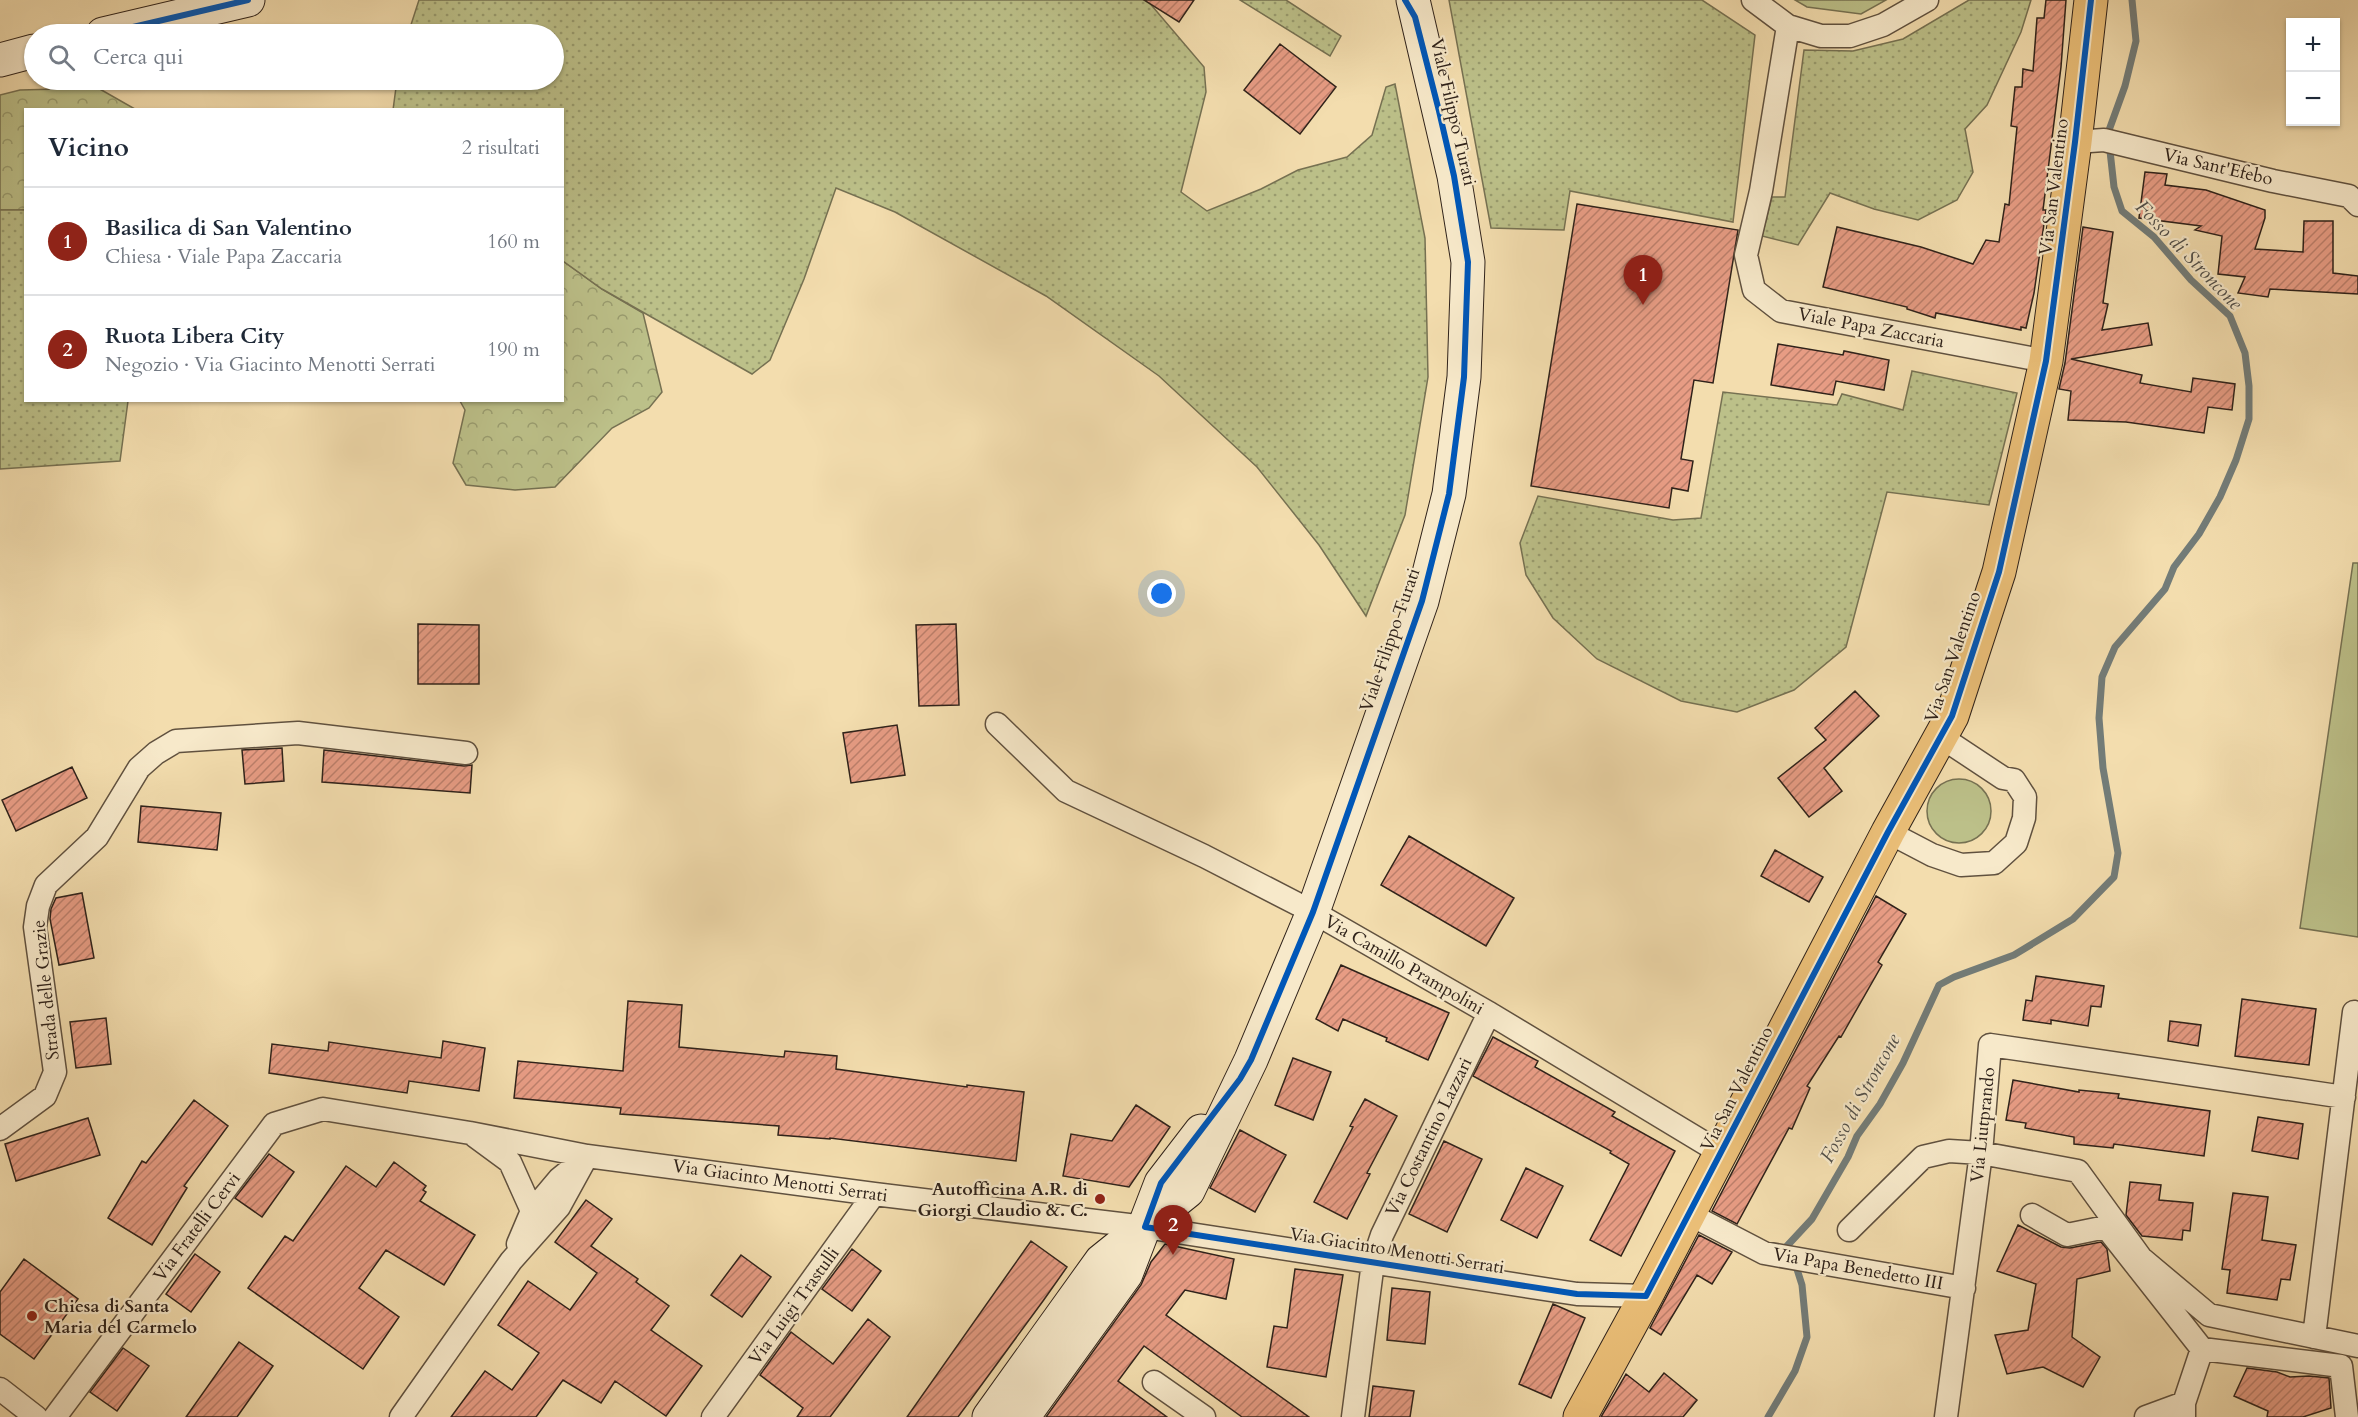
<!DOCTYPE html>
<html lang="it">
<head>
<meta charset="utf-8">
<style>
	:root { --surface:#fff; --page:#f2f2f3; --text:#1f2937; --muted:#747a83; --line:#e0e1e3; --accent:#8f2418 }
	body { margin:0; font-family:Cardo,serif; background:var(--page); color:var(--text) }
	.controls { position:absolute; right:18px; top:18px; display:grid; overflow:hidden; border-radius:0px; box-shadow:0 2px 4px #0004 }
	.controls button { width:54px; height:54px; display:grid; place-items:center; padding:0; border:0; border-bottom:2px solid var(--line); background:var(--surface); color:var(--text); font:30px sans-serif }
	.you { position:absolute; left:1162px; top:594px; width:21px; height:21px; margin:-15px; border:4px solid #fff; border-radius:50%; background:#1a73e8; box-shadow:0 0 0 9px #1a73e833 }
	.badge { display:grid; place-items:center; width:39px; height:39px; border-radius:50%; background:var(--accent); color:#fff; font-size:20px; font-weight:700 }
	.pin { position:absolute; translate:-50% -50px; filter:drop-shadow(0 2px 3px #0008) }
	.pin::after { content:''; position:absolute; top:32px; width:21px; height:18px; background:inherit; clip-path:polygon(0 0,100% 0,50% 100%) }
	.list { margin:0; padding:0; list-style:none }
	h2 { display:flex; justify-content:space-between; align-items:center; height:78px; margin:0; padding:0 24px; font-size:26px }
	h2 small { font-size:20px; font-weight:400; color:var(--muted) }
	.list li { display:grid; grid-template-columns:39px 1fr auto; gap:18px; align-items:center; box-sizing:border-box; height:108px; padding:0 24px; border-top:2px solid var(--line) }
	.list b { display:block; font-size:22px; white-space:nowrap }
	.list p { margin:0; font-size:20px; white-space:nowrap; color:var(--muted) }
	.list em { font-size:20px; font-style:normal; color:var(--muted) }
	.icon { flex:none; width:33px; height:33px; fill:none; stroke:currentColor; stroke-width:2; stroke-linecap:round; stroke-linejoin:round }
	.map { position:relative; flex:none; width:2358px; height:1417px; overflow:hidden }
	.search { position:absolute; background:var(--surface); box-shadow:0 2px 4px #0004; left:24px; top:24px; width:540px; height:66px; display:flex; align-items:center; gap:15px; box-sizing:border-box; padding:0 21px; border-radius:33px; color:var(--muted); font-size:22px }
	.panel { position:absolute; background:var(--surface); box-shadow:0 2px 4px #0004; left:24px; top:108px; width:540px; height:294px; border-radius:0px }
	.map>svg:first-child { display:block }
	.green { fill:#bcc089; stroke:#767152; stroke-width:1.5 }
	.forest { fill:url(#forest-crowns); stroke:#767152; stroke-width:1.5 }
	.park { fill:url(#park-dots); stroke:#767152; stroke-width:1.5 }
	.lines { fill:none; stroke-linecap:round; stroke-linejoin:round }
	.stream { stroke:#737c78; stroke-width:7 }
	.building { fill:url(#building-hatch); stroke:#2f221a; stroke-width:1.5 }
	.street-casing { stroke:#60513f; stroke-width:25 }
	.secondary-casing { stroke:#2f221a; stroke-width:35 }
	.primary-casing { stroke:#2f221a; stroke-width:35 }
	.street { stroke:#f7e9ca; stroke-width:22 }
	.secondary { stroke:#f7e9ca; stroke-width:33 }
	.primary { stroke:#eabe77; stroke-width:33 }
	.cycleway-casing { stroke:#f7e9ca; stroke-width:10 }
	.cycleway { stroke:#0057b8; stroke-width:6 }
	.poi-dot { fill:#8f2418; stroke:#f7e9ca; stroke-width:2 }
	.labels { text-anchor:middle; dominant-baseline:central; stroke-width:4.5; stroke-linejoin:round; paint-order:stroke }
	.street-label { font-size:18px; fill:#2f221a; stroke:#f7e9ca }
	.poi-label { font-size:18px; font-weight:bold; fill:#2f221a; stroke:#f7e9ca; text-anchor:end }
	.water-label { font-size:20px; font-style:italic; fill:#514f49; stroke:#f7e9ca }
</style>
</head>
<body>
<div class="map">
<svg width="2358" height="1417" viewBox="0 0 2358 1417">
	<defs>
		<pattern id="forest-crowns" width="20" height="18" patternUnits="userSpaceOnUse" patternTransform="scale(1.5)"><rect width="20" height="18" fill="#bcc089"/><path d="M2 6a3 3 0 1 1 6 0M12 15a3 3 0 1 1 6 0" fill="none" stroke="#999c6f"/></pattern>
		<pattern id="park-dots" width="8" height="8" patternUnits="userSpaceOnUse" patternTransform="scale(1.5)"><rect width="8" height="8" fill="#bcc089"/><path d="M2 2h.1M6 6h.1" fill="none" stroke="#999c6f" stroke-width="1.8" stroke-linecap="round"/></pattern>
		<pattern id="building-hatch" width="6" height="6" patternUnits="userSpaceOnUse" patternTransform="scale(1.5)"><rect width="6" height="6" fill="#e79c84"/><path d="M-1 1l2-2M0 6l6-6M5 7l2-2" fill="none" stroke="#bc7f6b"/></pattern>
	</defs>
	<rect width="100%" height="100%" fill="#f3ddae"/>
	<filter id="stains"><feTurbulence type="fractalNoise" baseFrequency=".00333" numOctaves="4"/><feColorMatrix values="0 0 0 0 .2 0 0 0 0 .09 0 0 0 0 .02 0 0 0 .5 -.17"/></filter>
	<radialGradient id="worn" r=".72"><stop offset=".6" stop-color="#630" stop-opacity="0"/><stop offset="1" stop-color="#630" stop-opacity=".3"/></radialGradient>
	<!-- green -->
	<path class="green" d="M 1795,0 L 1886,0 L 1861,14 L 1807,7 Z
		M 2353,563 L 2358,563 L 2358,937 L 2300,928 Z
		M1927 811a32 32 0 1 1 64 0a32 32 0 1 1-64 0Z"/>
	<!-- forest -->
	<path class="forest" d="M 98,88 L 135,109 L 26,110 L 25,210 L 0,210 L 0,95 L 20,90 Z
		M 563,261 L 602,289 L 643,313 L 662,392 L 649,408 L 612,428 L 555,487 L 515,490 L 466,485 L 453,463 L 465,410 L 460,401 L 562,400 Z"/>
	<!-- park -->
	<path class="park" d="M 419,0 L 1147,0 L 1204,67 L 1206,92 L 1181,192 L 1207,211 L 1261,189 L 1298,170 L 1347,157 L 1372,135 L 1386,87 L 1395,84 L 1425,238 L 1428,377 L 1405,515 L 1366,616 L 1319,545 L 1257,467 L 1159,376 L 1046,296 L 895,212 L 836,188 L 804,279 L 770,360 L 752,374 L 602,289 L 563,261 L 562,110 L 393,110 L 397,80 L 554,80 L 554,34 L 408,34 Z
		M 1240,0 L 1286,0 L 1341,36 L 1330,56 Z
		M 1449,0 L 1702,0 L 1755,35 L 1733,222 L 1570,191 L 1564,230 L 1491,228 Z
		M 1969,0 L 2031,0 L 2021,32 L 1987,105 L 1965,129 L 1973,172 L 1957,200 L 1918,220 L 1874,209 L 1830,193 L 1798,245 L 1762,236 L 1772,197 L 1785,197 L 1804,50 L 1853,51 L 1903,39 Z
		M 0,210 L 25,210 L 26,400 L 128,401 L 120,461 L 0,469 Z
		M 1912,371 L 2017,393 L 1989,505 L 1887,492 L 1846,647 L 1794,690 L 1737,712 L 1681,701 L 1597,659 L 1553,618 L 1526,575 L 1520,543 L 1538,496 L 1673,520 L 1701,518 L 1723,392 L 1837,405 L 1842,394 L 1903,410 Z"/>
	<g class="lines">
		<!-- stream -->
		<path class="stream" d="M 1790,1253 L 1786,1247 L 1812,1219 L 1848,1157 L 1857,1136 L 1880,1104 L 1903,1063 L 1939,985 L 1954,977 L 2014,955 L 2073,919 L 2114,877 L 2118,853 L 2103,768 L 2099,718 L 2102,677 L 2115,647 L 2165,589 L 2174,567 L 2199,534 L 2220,497 L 2236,460 L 2249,419 L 2249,386 L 2245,353 L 2230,316 L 2191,280 L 2154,237 L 2122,211 L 2114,187 L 2108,133 L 2125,86 L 2136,41 L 2132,0
			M 1768,1417 L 1795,1371 L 1807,1337 L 1802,1285 L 1795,1263"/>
	</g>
	<!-- building -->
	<path class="building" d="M 1144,0 L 1194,0 L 1179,22 Z
		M 2046,0 L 2066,0 L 2061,67 L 2043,210 L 2046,210 L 2034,293 L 2026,328 L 2021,327 L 2021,330 L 1936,313 L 1935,318 L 1907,309 L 1907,307 L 1823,287 L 1837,227 L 1921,247 L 1973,264 L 1986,240 L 1999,242 L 2005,204 L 2009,205 L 2017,127 L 2011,126 L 2015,87 L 2022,87 L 2023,69 L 2033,71 L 2037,18 L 2044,18 Z
		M 1280,44 L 1336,87 L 1300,134 L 1244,90 Z
		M 2145,172 L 2167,174 L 2165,185 L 2206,190 L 2265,210 L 2265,218 L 2255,249 L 2303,252 L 2304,221 L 2333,221 L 2333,273 L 2358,276 L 2358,294 L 2270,289 L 2268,297 L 2238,293 L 2245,277 L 2218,274 L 2222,236 L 2195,230 L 2201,226 L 2139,218 Z
		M 1577,204 L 1738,230 L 1713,383 L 1694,380 L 1681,459 L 1693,461 L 1688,491 L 1672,488 L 1669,508 L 1531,486 Z
		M 2083,227 L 2113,232 L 2103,303 L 2108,304 L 2102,330 L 2148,323 L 2152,345 L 2071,359 L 2142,375 L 2140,383 L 2191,392 L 2193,378 L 2235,384 L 2232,410 L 2208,407 L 2204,433 L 2126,422 L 2068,420 L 2071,391 L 2059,389 L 2065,363 Z
		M 1778,344 L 1843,355 L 1844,351 L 1889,360 L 1884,390 L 1836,381 L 1833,395 L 1771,385 Z
		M 418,624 L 479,625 L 479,684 L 418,684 Z
		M 956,624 L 959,705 L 919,706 L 916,625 Z
		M 1855,691 L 1879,716 L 1824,768 L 1842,791 L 1809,817 L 1778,778 L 1826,740 L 1815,728 Z
		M 897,725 L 905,775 L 851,783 L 843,733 Z
		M 282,748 L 284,781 L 245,784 L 242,750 Z
		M 324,750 L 464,766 L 472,765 L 470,793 L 322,782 Z
		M 72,767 L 87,798 L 16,831 L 2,800 Z
		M 141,806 L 221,813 L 217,850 L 138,842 Z
		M 1409,836 L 1514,898 L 1486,946 L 1381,885 Z
		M 1775,850 L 1823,877 L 1809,902 L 1761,876 Z
		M 82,893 L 94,958 L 59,965 L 50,919 L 51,909 L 56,898 Z
		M 1876,896 L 1906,914 L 1878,962 L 1882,965 L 1841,1037 L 1839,1036 L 1807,1086 L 1810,1088 L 1792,1129 L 1789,1128 L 1737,1224 L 1712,1211 Z
		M 1341,965 L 1449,1013 L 1428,1060 L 1386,1041 L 1387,1038 L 1343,1019 L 1338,1031 L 1316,1019 Z
		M 2036,976 L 2104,986 L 2101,1007 L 2091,1006 L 2088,1026 L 2051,1020 L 2051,1024 L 2023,1020 L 2026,1000 L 2032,1001 Z
		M 2242,999 L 2316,1009 L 2309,1065 L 2235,1056 Z
		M 628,1001 L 682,1005 L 679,1047 L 784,1057 L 785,1051 L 837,1056 L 836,1069 L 967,1087 L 967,1085 L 1024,1092 L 1016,1161 L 830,1138 L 830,1139 L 778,1135 L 779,1126 L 620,1114 L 621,1108 L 514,1098 L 518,1061 L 623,1071 Z
		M 106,1018 L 111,1064 L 76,1068 L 70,1022 Z
		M 2170,1021 L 2201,1025 L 2198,1046 L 2168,1041 Z
		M 1493,1037 L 1538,1061 L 1535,1067 L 1615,1112 L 1612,1116 L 1675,1151 L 1621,1256 L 1590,1240 L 1629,1164 L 1610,1153 L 1611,1151 L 1473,1076 Z
		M 443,1041 L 485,1048 L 479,1091 L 409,1081 L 407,1093 L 269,1073 L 272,1044 L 328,1051 L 329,1042 L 441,1058 Z
		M 1293,1058 L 1331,1072 L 1313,1120 L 1275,1105 Z
		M 2013,1080 L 2079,1092 L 2079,1090 L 2119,1094 L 2118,1098 L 2210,1111 L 2204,1156 L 2114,1144 L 2113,1148 L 2074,1144 L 2074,1137 L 2025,1128 L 2026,1123 L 2006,1120 Z
		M 1365,1099 L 1397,1116 L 1367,1173 L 1370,1174 L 1347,1219 L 1314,1202 L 1353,1127 L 1350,1126 Z
		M 194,1100 L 228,1126 L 184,1186 L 187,1188 L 152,1245 L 108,1218 L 142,1161 L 146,1163 Z
		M 1136,1105 L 1170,1127 L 1129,1187 L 1063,1176 L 1071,1134 L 1112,1141 Z
		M 2258,1117 L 2303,1124 L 2298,1159 L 2252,1151 Z
		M 88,1118 L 100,1155 L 16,1181 L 5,1144 Z
		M 1240,1130 L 1286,1155 L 1255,1212 L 1210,1188 Z
		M 1444,1141 L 1482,1159 L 1447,1232 L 1409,1214 Z
		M 269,1154 L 294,1172 L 262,1217 L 235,1198 Z
		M 394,1162 L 426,1186 L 423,1190 L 426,1192 L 420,1201 L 475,1235 L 444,1285 L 386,1250 L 359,1288 L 399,1317 L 363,1369 L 248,1288 L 285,1236 L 293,1241 L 346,1166 L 376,1187 Z
		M 1526,1168 L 1563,1186 L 1537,1238 L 1501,1220 Z
		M 2130,1182 L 2161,1185 L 2159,1200 L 2193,1203 L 2190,1231 L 2183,1230 L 2182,1240 L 2142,1236 L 2126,1215 Z
		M 2233,1193 L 2268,1197 L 2262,1240 L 2296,1245 L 2290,1280 L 2281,1279 L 2277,1300 L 2227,1293 L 2230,1270 L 2222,1269 Z
		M 586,1200 L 612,1219 L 591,1246 L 638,1279 L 636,1282 L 669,1306 L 651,1330 L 702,1366 L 666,1416 L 615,1381 L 601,1403 L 563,1380 L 536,1417 L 451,1417 L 485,1371 L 512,1390 L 539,1353 L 498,1325 L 528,1281 L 570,1310 L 597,1273 L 555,1242 Z
		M 2018,1225 L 2061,1247 L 2070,1248 L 2101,1242 L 2107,1249 L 2110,1271 L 2077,1279 L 2072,1337 L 2100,1357 L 2083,1387 L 2043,1367 L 2007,1374 L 1995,1335 L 2028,1330 L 2036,1284 L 1997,1271 Z
		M 1699,1235 L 1732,1252 L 1712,1284 L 1697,1275 L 1661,1335 L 1650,1328 Z
		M 1031,1241 L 1067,1267 L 1043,1301 L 958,1417 L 907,1417 Z
		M 1165,1244 L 1234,1259 L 1226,1299 L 1185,1290 L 1166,1315 L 1309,1417 L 1242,1417 L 1144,1346 L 1118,1381 L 1167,1417 L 1046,1417 L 1141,1285 L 1151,1262 Z
		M 852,1249 L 881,1271 L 852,1311 L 822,1289 Z
		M 195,1254 L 220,1272 L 191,1312 L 166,1294 Z
		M 741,1255 L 771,1277 L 742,1317 L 711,1295 Z
		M 24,1259 L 78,1299 L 34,1359 L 0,1334 L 0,1292 Z
		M 1295,1269 L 1343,1275 L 1326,1377 L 1267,1367 L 1274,1326 L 1287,1328 Z
		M 1392,1288 L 1430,1292 L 1425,1344 L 1387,1340 Z
		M 1553,1304 L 1585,1318 L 1551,1398 L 1519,1384 Z
		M 868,1319 L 890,1337 L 830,1417 L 797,1417 L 803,1408 L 760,1375 L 791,1332 L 833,1364 Z
		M 239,1342 L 273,1366 L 237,1417 L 186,1417 Z
		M 123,1348 L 149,1366 L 117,1411 L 90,1392 Z
		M 2247,1368 L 2277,1372 L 2290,1377 L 2309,1376 L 2329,1378 L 2331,1408 L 2303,1417 L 2267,1417 L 2268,1411 L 2234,1396 Z
		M 1664,1373 L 1697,1400 L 1683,1417 L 1601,1417 L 1626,1374 L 1649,1392 Z
		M 1373,1386 L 1414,1391 L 1410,1417 L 1369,1417 Z"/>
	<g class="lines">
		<!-- street casing -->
		<g class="street-casing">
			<path id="street" d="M 1753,0 L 1788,26 L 1821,36 L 1850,36 L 1883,25 L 1927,0
				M 1788,26 L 1761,191 L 1746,255 L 1754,290 L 1781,311 L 2046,361
				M 2075,142 L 2104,140 L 2273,181 L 2349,196 L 2358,205
				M 997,724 L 1066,791 L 1204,856 L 1313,912 L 1489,1013 L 1721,1153
				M 1888,832 L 1932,855 L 1961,865 L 1994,863 L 2016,843 L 2024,818 L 2025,797 L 2014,780 L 2003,778 L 1941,737
				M 0,1129 L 45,1096 L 55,1072 L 35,927 L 38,906 L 46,885 L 97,837 L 139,768 L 156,753 L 176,741 L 298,733 L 466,753
				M 476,1137 L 510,1162 L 532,1211 L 518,1244
				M 532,1211 L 559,1179 L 575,1166
				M 1689,1214 L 1764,1253 L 1964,1288
				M 2032,1215 L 2067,1235 L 2106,1227 L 2202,1349 L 2184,1403 L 2184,1417
				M 1849,1230 L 1923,1157 L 1949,1151 L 1981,1153 L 2078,1171 L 2141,1258 L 2209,1315 L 2358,1346
				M 2314,1337 L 2354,1012
				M 2202,1349 L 2341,1366 L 2347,1417
				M 1154,1382 L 1204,1417
				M 0,1389 L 36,1417
				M 55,1417 L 274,1124 L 323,1109 L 470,1133 L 587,1156 L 874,1194 L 1145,1227 L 1577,1294 L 1646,1296
				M 401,1417 L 511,1261 L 559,1207 L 587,1156
				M 713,1417 L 874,1194
				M 1353,1417 L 1373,1262 L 1382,1235 L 1489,1013
				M 1946,1417 L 1981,1153 L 1990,1045 L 2344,1097
				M 2146,1417 L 2184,1403"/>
		</g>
		<!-- secondary casing -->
		<g class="secondary-casing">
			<path id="secondary" d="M 103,34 L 248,0
				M 0,60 L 34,51
				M 989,1417 L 1101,1261 L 1188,1191 L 1251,1060 L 1313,912 L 1422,601 L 1449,494 L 1464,377 L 1468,262 L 1454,176 L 1413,0
				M 1023,1417 L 1126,1274 L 1161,1183 L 1201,1131"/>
		</g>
		<!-- primary casing -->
		<g class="primary-casing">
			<path id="primary" d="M 1580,1417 L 1646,1296 L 1888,832 L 1952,716 L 1999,572 L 2046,361 L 2075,142 L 2091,0"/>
		</g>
		<!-- street -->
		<use href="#street" class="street"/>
		<!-- secondary -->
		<use href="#secondary" class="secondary"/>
		<!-- primary -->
		<use href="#primary" class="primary"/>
		<!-- cycleway casing -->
		<g class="cycleway-casing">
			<path id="cycleway" d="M 1405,0 L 1415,17 L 1439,111 L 1454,176 L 1468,262 L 1464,377 L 1449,494 L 1422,601 L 1313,912 L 1251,1060 L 1240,1079 L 1161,1183 L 1145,1227 L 1577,1294 L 1646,1296 L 1888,832 L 1952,716 L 1999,572 L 2046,361 L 2075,142 L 2091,0
				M 103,34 L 248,0"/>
		</g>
		<!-- cycleway -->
		<use href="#cycleway" class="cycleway"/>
	</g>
	<!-- markers -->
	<g class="poi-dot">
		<circle cx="1100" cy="1199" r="6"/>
		<circle cx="32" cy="1316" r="6"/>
	</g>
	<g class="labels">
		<!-- street labels -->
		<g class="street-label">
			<text transform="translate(1453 112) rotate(77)">Viale Filippo Turati</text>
			<text transform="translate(2218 167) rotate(13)">Via Sant'Efebo</text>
			<text transform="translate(2054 187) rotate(-83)">Via San Valentino</text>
			<text transform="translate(1871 328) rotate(11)">Viale Papa Zaccaria</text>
			<text transform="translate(1390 640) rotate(-71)">Viale Filippo Turati</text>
			<text transform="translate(1953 657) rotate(-71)">Via San Valentino</text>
			<text transform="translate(1404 965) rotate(30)">Via Camillo Prampolini</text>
			<text transform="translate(46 990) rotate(-96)">Strada delle Grazie</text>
			<text transform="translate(1737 1089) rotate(-63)">Via San Valentino</text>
			<text transform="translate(1983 1125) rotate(-84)">Via Liutprando</text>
			<text transform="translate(1429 1137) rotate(-64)">Via Costantino Lazzari</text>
			<text transform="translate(780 1181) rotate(8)">Via Giacinto Menotti Serrati</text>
			<text transform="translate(197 1227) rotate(-53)">Via Fratelli Cervi</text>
			<text transform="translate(1397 1251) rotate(9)">Via Giacinto Menotti Serrati</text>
			<text transform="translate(1858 1269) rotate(10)">Via Papa Benedetto III</text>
			<text transform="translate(794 1306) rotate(-54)">Via Luigi Trastulli</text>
		</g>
		<!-- poi labels -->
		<g class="poi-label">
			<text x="1088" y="1189">Autofficina A.R. di<tspan x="1088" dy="21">Giorgi Claudio &amp;. C.</tspan></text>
			<text x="44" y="1306" text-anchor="start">Chiesa di Santa<tspan x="44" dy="21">Maria del Carmelo</tspan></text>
		</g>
		<!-- water labels -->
		<g class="water-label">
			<text transform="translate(2189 255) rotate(46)">Fosso di Stroncone</text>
			<text transform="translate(1860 1098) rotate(-61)">Fosso di Stroncone</text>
		</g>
	</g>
	<rect width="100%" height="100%" filter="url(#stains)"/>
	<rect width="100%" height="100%" fill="url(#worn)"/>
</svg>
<div class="controls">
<button>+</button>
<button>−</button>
</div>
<div class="you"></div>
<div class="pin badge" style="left:1643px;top:305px">1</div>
<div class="pin badge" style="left:1173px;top:1255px">2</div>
<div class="search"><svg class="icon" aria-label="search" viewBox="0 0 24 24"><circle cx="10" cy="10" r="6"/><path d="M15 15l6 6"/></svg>Cerca qui</div>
<section class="panel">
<h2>Vicino<small>2 risultati</small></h2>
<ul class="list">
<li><span class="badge">1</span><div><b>Basilica di San Valentino</b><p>Chiesa · Viale Papa Zaccaria</p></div><em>160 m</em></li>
<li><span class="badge">2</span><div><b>Ruota Libera City</b><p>Negozio · Via Giacinto Menotti Serrati</p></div><em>190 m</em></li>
</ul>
</section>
</div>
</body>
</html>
